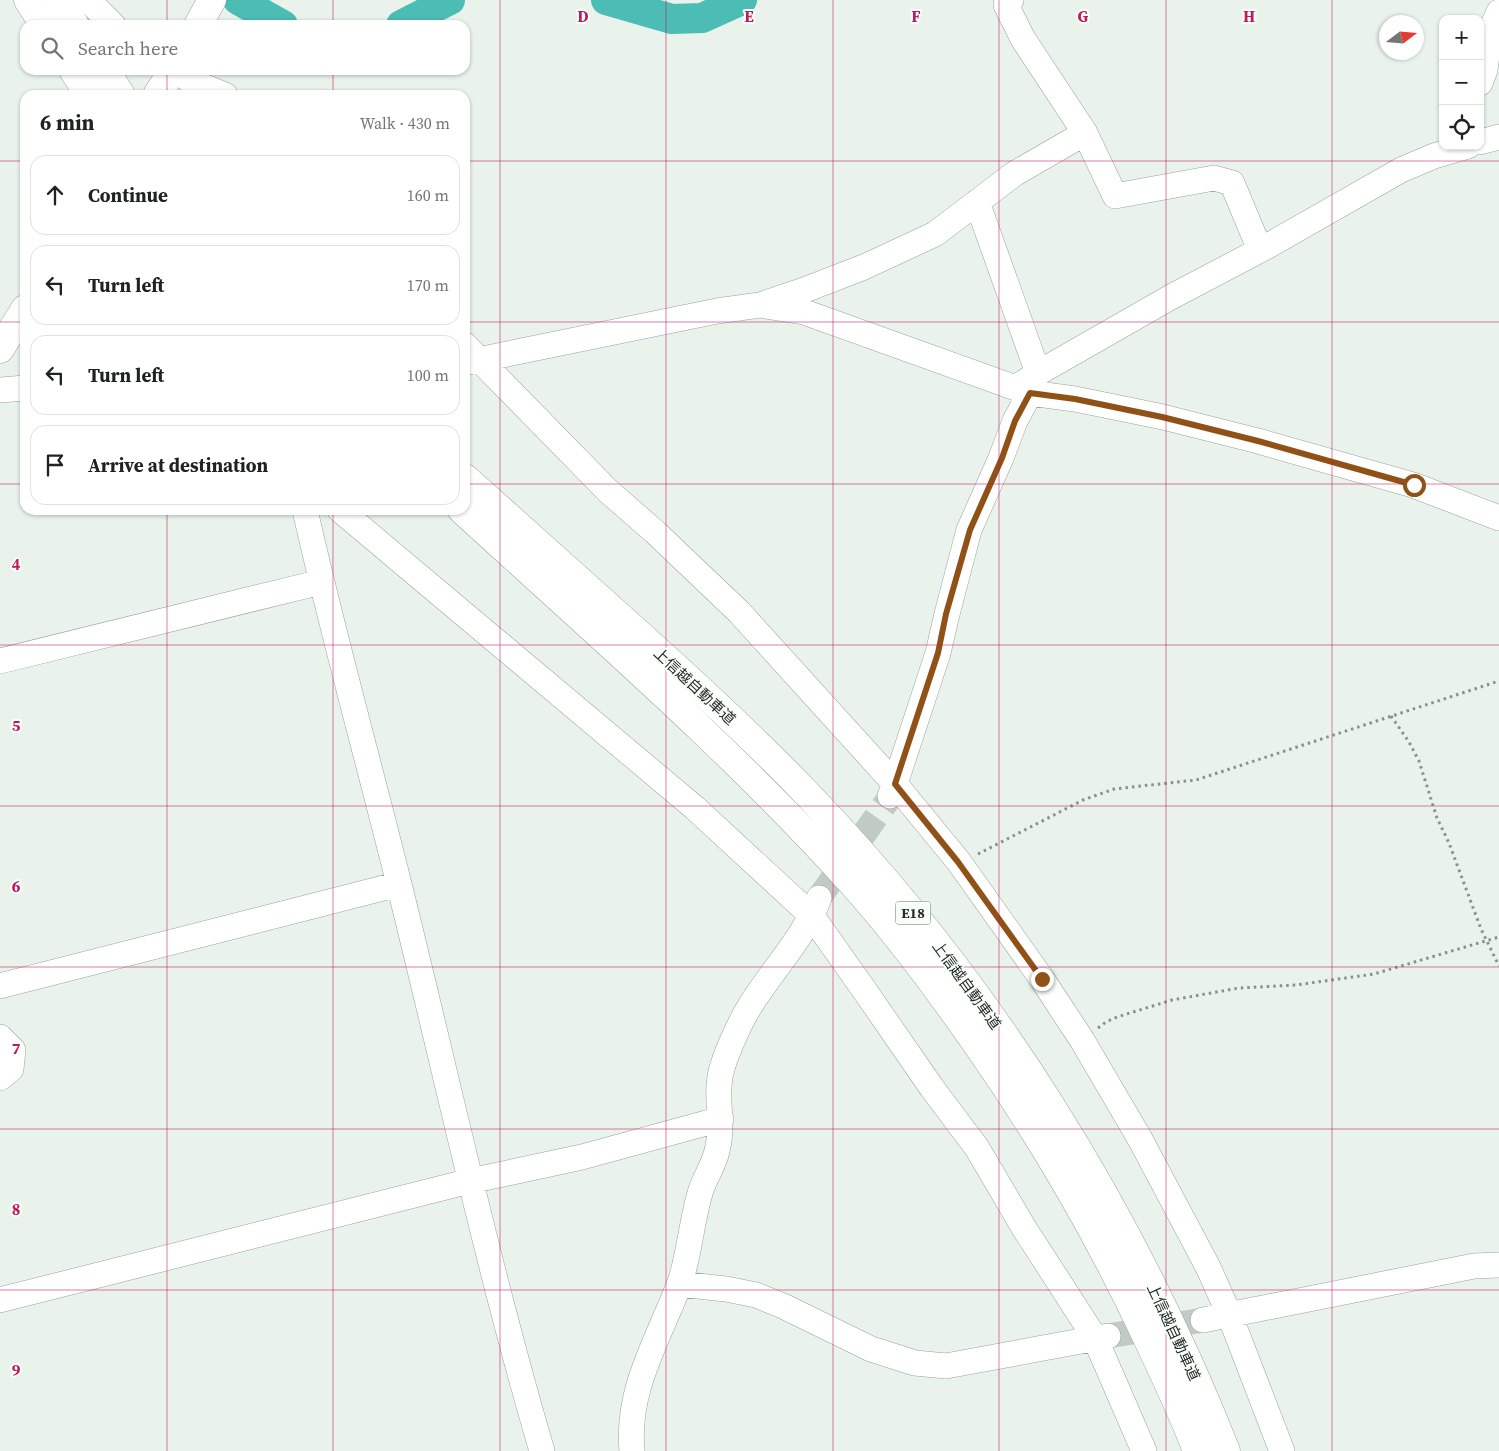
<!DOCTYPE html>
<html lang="en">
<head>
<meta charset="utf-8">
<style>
	:root { --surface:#fff; --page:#f2f2f2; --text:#202124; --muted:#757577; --line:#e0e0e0 }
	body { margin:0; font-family:"Source Serif 4","Noto Sans JP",serif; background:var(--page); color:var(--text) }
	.controls { position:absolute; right:15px; top:15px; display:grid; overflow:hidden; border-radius:10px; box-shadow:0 1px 4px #0004 }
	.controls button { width:45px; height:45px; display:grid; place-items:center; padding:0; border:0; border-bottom:1px solid var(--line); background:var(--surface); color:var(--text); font:25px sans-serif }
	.compass { position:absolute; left:1379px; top:15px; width:45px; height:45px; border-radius:50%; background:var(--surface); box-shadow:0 1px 4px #0004; rotate:74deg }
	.stop { position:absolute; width:15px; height:15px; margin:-11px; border:4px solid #905117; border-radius:50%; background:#fff }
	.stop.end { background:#905117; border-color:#fff; box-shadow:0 1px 5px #0008 }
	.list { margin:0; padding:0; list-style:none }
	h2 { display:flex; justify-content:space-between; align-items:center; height:65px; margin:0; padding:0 20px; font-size:21px }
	h2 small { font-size:16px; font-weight:400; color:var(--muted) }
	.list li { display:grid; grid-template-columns:32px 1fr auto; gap:15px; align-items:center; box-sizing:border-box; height:80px; margin:0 10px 10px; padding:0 10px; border:1px solid var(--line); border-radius:15px }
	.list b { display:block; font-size:19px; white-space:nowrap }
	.list em { font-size:16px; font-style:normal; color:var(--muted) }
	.icon { flex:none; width:28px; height:28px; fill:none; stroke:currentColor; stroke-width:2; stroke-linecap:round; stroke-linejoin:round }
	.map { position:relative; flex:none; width:1499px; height:1451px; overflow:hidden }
	.search { position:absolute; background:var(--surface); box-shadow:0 1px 4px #0004; left:20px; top:20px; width:450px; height:55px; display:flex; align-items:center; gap:12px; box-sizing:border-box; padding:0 18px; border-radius:15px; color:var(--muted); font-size:19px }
	.panel { position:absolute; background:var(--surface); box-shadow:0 1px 4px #0004; left:20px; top:90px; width:450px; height:425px; border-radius:15px }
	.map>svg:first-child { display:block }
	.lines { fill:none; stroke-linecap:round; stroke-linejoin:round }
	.river { stroke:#4cbdb4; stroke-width:30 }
	.minor-tunnel { stroke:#c2cac4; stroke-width:25; stroke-dasharray:25 12; stroke-linecap:butt }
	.minor-casing { stroke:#9ba29c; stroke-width:26 }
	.major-casing { stroke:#9ba29c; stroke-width:29 }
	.highway-casing { stroke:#9ba29c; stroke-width:29 }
	.path { stroke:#8a908c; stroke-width:3; stroke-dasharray:2.5 4; stroke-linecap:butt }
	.minor { stroke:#fff; stroke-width:25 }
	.major { stroke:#fff; stroke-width:28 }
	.highway { stroke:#fff; stroke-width:28 }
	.route { stroke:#905117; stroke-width:6 }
	.grid { fill:none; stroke:#c2185b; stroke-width:1; stroke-opacity:0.55 }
	.labels { text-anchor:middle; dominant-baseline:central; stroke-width:4; stroke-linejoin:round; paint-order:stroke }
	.shield { fill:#f7fff8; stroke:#666b67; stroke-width:1 }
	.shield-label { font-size:14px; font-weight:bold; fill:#282b29 }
	.street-label { font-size:15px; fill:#282b29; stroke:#f7fff8 }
	.grid-label { font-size:16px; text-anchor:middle; font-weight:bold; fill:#c2185b; stroke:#f7fff8; stroke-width:4; stroke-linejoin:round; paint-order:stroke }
</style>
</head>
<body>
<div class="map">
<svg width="1499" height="1451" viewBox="0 0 1499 1451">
	<rect width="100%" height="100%" fill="#e9f2eb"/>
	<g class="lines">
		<!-- river -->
		<path class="river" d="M 238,0 L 283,25
			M 606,0 L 672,19 L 702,18 L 742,0
			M 401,25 L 450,0"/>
		<!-- minor-tunnel -->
		<path class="minor-tunnel" d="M 819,898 L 888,800
			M 1108,1336 L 1203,1320"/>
		<!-- minor casing -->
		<g class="minor-casing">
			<path id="minor" d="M 88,0 L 113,25
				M 175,70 L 193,82 L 225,95
				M 1480,83 L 1485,70 L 1490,32 L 1499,12
				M 1085,133 L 1115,196 L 1214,178 L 1232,183 L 1260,250
				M 1480,142 L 1499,137
				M 977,202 L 1038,373
				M 765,306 L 804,312 L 1030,393 L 1075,399 L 1163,417 L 1258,441 L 1413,485 L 1499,518
				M 465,345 L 608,491 L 655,532 L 739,612 L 895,784 L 959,862 L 1042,979 L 1082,1040 L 1140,1139 L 1208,1267 L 1230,1316 L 1282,1451
				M 468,362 L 717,311 L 760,305 L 807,289 L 864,267 L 935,234 L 1014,174 L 1085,133 L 1023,39 L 1006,5 L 1011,0
				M 1017,387 L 1038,373 L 1171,297 L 1266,247 L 1401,170 L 1434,156 L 1468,146
				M 0,390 L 25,388
				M 305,510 C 333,635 368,759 399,884 C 446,1073 487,1264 542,1451
				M 340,510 L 695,808 L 812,916 L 867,994 L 932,1088 L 977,1148 L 1024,1228 L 1095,1338 L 1144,1451
				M 0,661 L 321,582
				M 890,796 L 895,784 L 938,653 L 947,614 L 969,530 L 1001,458 L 1015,421 L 1030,393
				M 0,986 L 399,884
				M 0,1037 L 13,1050 L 11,1069 L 0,1078
				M 679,1284 L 726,1289 L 756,1295 L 783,1306 L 871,1349 L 915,1363 L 946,1366 L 1108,1336
				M 0,1300 L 470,1181 L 582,1157 L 721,1119
				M 1203,1320 L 1474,1266 L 1499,1265
				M 632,1451 C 626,1390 658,1340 679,1285 C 690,1255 691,1221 701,1190 C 706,1176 714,1164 717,1151 C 725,1122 713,1093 723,1065 C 728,1049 741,1020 750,1006 C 772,970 804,938 819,898"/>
		</g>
		<!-- major casing -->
		<g class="major-casing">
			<path id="major" d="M 198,25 L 212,0
				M 157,95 L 173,70
				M 0,349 L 25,309"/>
		</g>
		<!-- highway casing -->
		<g class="highway-casing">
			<path id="highway" d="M 28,0 L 44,25
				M 59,0 L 75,25
				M 73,70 L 89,95
				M 105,70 L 121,95
				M 465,478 C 523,530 580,581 638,633 C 697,686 756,740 811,798 C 991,986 1130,1209 1226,1451
				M 462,510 C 594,631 731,749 852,883 C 898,934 939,990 978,1046 C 1043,1139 1100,1237 1148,1340 C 1165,1376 1183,1413 1197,1451"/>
		</g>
		<!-- path -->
		<path class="path" d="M 1391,716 L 1409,742 L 1419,761 L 1437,818 L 1449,843 L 1481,929 L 1499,966
			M 978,854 L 1083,800 L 1114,789 L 1196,780 L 1499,681
			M 1098,1028 L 1106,1022 L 1117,1017 L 1172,1000 L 1239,988 L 1296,985 L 1374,974 L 1499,937"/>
		<!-- minor -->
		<use href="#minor" class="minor"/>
		<!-- major -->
		<use href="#major" class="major"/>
		<!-- highway -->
		<use href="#highway" class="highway"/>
	</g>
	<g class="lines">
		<!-- route -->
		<path class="route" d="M 1042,979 L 958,862 L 895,784 L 938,653 L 946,614 L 970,530 L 1002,458 L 1015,421 L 1030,393 L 1075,399 L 1162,417 L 1258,441 L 1414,485"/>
	</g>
	<!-- grid -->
	<path class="grid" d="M 167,0 L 167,25M 333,0 L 333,25M 500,0 L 500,1451M 666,0 L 666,1451M 833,0 L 833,1451M 999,0 L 999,1451M 1166,0 L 1166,1451M 1332,0 L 1332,1451M 167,70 L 167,95M 333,70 L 333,95M 0,161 L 25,161M 465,161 L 1499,161M 0,322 L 25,322M 465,322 L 1499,322M 0,484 L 25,484M 465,484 L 1499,484M 167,510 L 167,1451M 333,510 L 333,1451M 0,645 L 1499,645M 0,806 L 1499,806M 0,967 L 1499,967M 0,1129 L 1499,1129M 0,1290 L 1499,1290"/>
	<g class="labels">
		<!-- shield labels -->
		<rect class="shield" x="895.5" y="901.5" width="35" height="23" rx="4"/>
		<g class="shield-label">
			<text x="913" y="913">E18</text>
		</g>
		<!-- street labels -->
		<g class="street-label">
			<text transform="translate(695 686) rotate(43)">上信越自動車道</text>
			<text transform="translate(967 985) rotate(54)">上信越自動車道</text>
			<text transform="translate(1174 1332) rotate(65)">上信越自動車道</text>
		</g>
	</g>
	<g class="grid-label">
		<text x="583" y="22">D</text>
		<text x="749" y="22">E</text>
		<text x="916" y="22">F</text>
		<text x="1083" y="22">G</text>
		<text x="1249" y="22">H</text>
		<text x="16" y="570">4</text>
		<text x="16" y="731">5</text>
		<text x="16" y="892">6</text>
		<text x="16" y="1054">7</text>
		<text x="16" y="1215">8</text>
		<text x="16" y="1376">9</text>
	</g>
</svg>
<div class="controls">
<button>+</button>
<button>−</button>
<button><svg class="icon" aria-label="locate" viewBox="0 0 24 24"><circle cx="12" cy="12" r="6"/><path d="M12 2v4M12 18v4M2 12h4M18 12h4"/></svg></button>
</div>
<svg class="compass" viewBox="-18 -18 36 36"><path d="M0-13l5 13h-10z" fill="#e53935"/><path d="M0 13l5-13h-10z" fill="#757577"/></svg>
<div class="stop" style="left:1414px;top:485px"></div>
<div class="stop end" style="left:1042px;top:979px"></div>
<div class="search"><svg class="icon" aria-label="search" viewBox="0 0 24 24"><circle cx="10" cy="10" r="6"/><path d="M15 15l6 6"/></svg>Search here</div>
<section class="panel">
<h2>6 min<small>Walk · 430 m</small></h2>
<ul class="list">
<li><svg class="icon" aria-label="ahead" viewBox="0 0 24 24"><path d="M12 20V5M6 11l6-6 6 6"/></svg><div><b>Continue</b></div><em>160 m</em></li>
<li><svg class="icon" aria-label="left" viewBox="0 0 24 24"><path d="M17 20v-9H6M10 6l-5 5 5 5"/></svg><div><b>Turn left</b></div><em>170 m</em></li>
<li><svg class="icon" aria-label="left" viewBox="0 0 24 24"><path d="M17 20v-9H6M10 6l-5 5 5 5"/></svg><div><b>Turn left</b></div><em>100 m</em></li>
<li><svg class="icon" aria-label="arrive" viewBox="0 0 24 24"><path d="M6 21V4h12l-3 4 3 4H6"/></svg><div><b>Arrive at destination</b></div></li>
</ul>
</section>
</div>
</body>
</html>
